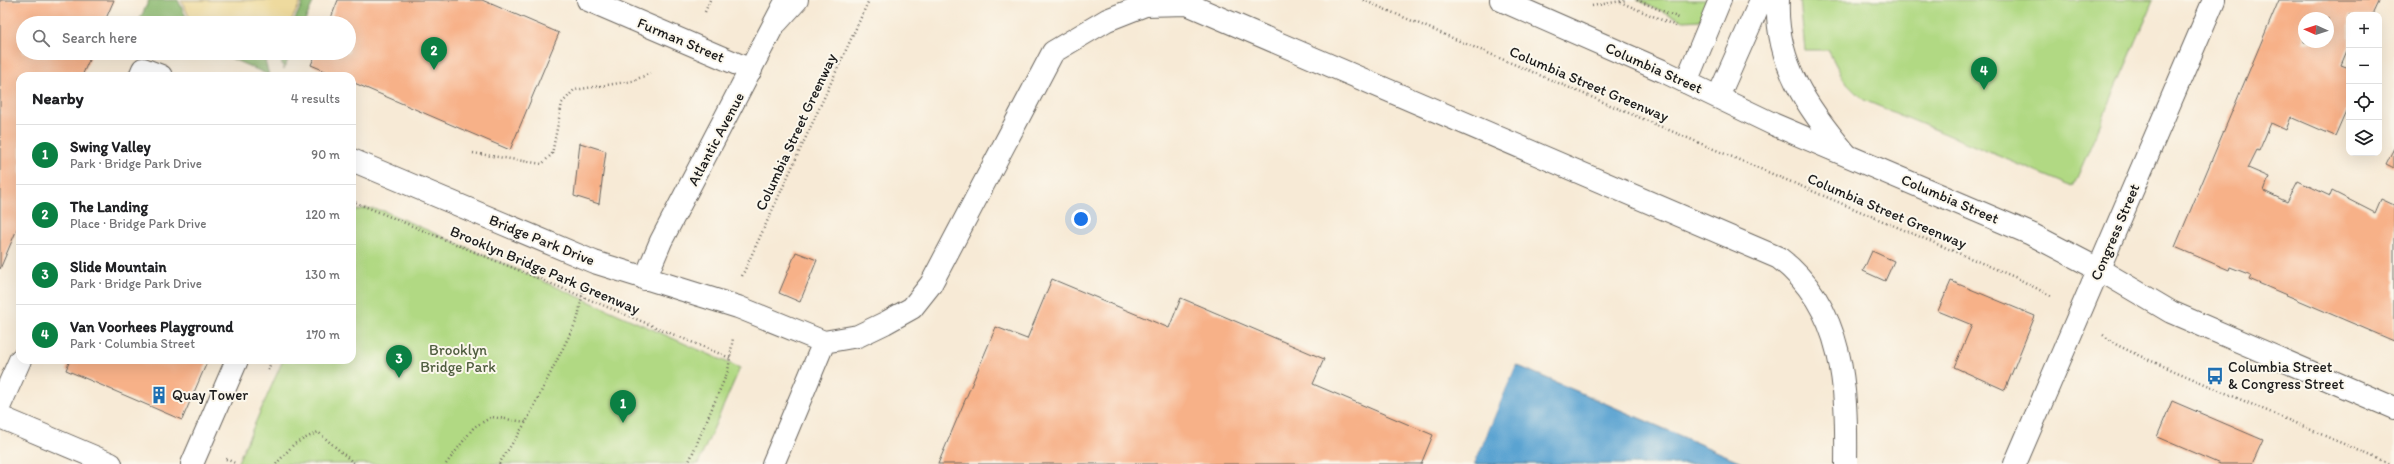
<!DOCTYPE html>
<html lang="en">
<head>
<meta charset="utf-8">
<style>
	:root { --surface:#fff; --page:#f2f2f2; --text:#202124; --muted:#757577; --line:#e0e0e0; --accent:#0b8043 }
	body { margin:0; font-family:Itim,sans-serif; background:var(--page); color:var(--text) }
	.controls { position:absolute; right:12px; top:12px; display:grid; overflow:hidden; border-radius:8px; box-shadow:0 4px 16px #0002 }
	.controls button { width:36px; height:36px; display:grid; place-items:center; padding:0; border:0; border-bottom:1px solid var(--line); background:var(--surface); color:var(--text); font:20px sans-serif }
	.compass { position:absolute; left:2298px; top:12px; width:36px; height:36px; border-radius:50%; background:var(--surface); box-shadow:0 4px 16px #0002; rotate:273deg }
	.you { position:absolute; left:1081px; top:219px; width:14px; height:14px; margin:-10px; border:3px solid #fff; border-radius:50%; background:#1a73e8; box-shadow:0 0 0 6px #1a73e833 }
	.badge { display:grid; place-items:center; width:26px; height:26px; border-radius:50%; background:var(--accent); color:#fff; font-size:13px; font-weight:700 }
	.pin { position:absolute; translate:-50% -33px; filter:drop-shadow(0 1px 2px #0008) }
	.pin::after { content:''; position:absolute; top:21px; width:14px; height:12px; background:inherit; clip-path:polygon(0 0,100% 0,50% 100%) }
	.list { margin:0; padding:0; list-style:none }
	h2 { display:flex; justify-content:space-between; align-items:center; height:52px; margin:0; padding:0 16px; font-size:17px }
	h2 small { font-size:13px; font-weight:400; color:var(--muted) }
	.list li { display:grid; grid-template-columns:26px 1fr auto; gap:12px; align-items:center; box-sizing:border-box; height:60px; padding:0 16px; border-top:1px solid var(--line) }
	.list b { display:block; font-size:15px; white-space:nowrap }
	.list p { margin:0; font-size:13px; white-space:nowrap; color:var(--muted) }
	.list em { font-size:13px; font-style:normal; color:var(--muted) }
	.icon { flex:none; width:22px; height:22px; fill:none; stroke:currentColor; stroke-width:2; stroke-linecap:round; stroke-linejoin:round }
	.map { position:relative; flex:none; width:2394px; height:464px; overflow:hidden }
	.search { position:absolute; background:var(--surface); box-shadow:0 4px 16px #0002; left:16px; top:16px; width:340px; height:44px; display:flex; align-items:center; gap:10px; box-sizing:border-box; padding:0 14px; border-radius:22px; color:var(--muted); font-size:15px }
	.panel { position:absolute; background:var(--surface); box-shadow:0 4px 16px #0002; left:16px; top:72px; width:340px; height:292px; border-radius:12px }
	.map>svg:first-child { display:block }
	.green { fill:#b1d983; stroke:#667a50 }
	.forest { fill:#8cb971; stroke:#546a46 }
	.sand { fill:#eeda9e; stroke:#857b5d }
	.water { fill:#5aa3d1; stroke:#3b6076 }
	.pier { fill:#f7ead6 }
	.building { fill:#f7b188; fill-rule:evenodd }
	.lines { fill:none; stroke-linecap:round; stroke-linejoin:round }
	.minor-casing { stroke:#69645d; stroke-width:24 }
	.major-casing { stroke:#69645d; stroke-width:24 }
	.highway-casing { stroke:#69645d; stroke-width:24 }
	.path { stroke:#69645d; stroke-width:2.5; stroke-dasharray:1 3; stroke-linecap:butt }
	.minor { stroke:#fff; stroke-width:22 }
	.major { stroke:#fff; stroke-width:22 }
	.highway { stroke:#fff; stroke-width:22 }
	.labels { text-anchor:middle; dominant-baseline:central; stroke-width:4; stroke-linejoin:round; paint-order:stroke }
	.street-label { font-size:15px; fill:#1c1c1c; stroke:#fbf7ec }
	.park-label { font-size:15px; fill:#505e40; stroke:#fbf7ec }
	.poi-label { font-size:15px; fill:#1c1c1c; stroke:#fbf7ec; text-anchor:start }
</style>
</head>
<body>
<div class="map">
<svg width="2394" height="464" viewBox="0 0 2394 464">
	<rect width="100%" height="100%" fill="#fbf7ec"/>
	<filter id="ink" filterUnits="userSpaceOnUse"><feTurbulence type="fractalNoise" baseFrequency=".025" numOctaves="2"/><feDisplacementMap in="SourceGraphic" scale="8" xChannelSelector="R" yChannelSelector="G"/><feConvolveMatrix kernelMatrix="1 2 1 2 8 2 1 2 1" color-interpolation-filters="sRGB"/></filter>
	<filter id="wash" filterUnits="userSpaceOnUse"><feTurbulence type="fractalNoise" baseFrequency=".012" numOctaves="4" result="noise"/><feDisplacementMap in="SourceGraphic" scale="16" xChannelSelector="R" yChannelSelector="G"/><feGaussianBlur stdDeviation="0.9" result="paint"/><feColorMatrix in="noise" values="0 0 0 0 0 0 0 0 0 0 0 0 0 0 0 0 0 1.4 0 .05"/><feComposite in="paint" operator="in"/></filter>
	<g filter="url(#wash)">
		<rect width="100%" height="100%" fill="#f7ead6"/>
		<!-- green -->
		<path class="green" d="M 1637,0 L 1709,0 L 1700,20 L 1684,21 Z
			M 1800,0 L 2154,0 L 2073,187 L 1864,100 L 1844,80 L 1828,50 L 1805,50 Z
			M 367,208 L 384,211 L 740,368 L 698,464 L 237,464 L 283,360 L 352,360 L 352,211 Z"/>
		<!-- forest -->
		<path class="forest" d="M 149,0 L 178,0 L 189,23 L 150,23 L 140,19 Z
			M 304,0 L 314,0 L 304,23 L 293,23 Z
			M 219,53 L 291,53 L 284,69 L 279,56 L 265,61 L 269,75 Z"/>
		<!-- sand -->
		<path class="sand" d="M 181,0 L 302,0 L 290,23 L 192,23 Z"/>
		<!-- water -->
		<path class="water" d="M 1516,365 L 1746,464 L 1474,464 Z"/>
		<!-- pier -->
		<path class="pier" d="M 1514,364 L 1516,365 L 1474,464 L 1472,464 Z"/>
		<g id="blocks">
			<!-- building -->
			<path class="building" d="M 0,0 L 114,0 L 104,23 L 23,23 L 23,53 L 92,53 L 82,76 L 20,76 L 20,222 L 0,269 Z
				M 338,0 L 482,0 L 559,33 L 510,150 L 352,82 L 352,76 L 337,76 L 311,65 L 316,53 L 349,53 L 349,23 L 329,23 Z
				M 2279,0 L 2379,0 L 2372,15 L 2349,15 L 2349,46 L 2341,65 L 2349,68 L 2349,104 L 2335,136 L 2291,117 L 2286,130 L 2271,123 L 2259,151 L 2257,150 L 2248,168 L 2269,177 L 2264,191 L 2287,202 L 2298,181 L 2330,196 L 2332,191 L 2375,213 L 2381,199 L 2394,205 L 2394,341 L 2249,279 L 2251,275 L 2230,267 L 2229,270 L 2175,247 ZM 2304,18 L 2328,18 L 2328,42 L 2304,42 Z
				M 580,143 L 606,151 L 599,204 L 574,196 Z
				M 2394,148 L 2394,168 L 2386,164 Z
				M 1872,251 L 1894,261 L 1885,281 L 1863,271 Z
				M 796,252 L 817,260 L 800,302 L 779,293 Z
				M 1052,279 L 1169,328 L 1181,298 L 1324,359 L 1313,384 L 1433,435 L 1421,464 L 938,464 L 996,327 L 1027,339 Z
				M 1951,281 L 2035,316 L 2005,390 L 1954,367 L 1972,325 L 1938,311 Z
				M 70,360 L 208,360 L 182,420 L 66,370 Z
				M 2172,401 L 2263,440 L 2252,464 L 2220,464 L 2157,437 Z"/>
		</g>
	</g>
	<g filter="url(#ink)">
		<use href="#blocks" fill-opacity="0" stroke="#69645d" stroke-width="1"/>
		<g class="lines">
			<!-- minor casing -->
			<g class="minor-casing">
				<path id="minor" d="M 140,76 L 143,69 L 161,76
					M 352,160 L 594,262 L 738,307 L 824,342 L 858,336 L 885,323 L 912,308 L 931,284 L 1053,52 L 1107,20 L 1145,5 L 1187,4 L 1779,258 C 1845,309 1847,388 1846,464
					M 645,279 L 661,241 L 784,5
					M 0,405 L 20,360
					M 0,417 L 111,464
					M 192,464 L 237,360
					M 773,464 L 824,342
					M 2015,464 L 2214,0"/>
			</g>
			<!-- major casing -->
			<g class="major-casing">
				<path id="major" d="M 588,0 L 751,70
					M 1501,0 L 1665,72 L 1773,124 L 2031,234 L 2100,270 L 2171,312 L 2394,408
					M 777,22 L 797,0"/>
			</g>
			<!-- highway casing -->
			<g class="highway-casing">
				<path id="highway" d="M 1778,0 C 1775,63 1808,109 1846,154
					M 1686,82 L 1720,0
					M 1718,97 L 1761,0"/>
			</g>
			<!-- path -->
			<path class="path" d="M 1363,0 L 2017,278 L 2053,297
				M 1637,0 L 1679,18
				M 1620,2 L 1676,26
				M 1592,6 L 1627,0
				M 705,12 L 710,0
				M 473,153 L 542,164 L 552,154 L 562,103 L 574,90 L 633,81 L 650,73
				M 352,201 L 730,358
				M 742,276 L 869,0
				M 2103,335 L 2117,345 L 2140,356 L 2390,464
				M 268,370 L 272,360
				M 226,459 L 237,464
				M 276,464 L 294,444 L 318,432 L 355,464
				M 446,464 L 474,427 L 492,417 L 526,422
				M 499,464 L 526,422 L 578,318 L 583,291
				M 688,464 L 728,371 L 733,338"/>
			<!-- minor -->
			<use href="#minor" class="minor"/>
			<!-- major -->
			<use href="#major" class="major"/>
			<!-- highway -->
			<use href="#highway" class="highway"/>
		</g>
	</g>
	<!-- icons -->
	<defs>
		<g id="bus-bare" transform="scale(1.38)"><path d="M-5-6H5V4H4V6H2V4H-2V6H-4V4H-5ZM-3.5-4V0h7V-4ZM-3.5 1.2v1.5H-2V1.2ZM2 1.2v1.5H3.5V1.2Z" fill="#1f6fb2" stroke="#fbf7ec" stroke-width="2.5" paint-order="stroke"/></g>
		<g id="building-bare" transform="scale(1.38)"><path d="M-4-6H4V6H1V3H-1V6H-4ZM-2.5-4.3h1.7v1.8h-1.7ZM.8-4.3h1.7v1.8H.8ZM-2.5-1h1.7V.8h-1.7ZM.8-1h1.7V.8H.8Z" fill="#1f6fb2" stroke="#fbf7ec" stroke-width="2.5" paint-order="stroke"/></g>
	</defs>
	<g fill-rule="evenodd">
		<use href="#bus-bare" x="2215" y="376"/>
		<use href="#building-bare" x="159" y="395"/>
	</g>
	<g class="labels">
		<!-- street labels -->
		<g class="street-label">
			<text transform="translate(681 40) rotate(23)">Furman Street</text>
			<text transform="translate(1654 68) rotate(24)">Columbia Street</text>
			<text transform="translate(1589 84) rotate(23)">Columbia Street Greenway</text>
			<text transform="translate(796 132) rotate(-65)">Columbia Street Greenway</text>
			<text transform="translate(716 139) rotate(-62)">Atlantic Avenue</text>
			<text transform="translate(1950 199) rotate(23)">Columbia Street</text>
			<text transform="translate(1887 211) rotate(23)">Columbia Street Greenway</text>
			<text transform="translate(2115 232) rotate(-67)">Congress Street</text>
			<text transform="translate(542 240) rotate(22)">Bridge Park Drive</text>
			<text transform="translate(545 270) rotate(23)">Brooklyn Bridge Park Greenway</text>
		</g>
		<!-- park labels -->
		<g class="park-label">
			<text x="458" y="350">Brooklyn<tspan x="458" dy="17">Bridge Park</tspan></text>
		</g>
		<!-- poi labels -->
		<g class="poi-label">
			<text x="2228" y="367">Columbia Street<tspan x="2228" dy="17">&amp; Congress Street</tspan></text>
			<text x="172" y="395">Quay Tower</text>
		</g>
	</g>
</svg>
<div class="controls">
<button>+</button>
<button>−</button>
<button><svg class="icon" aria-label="locate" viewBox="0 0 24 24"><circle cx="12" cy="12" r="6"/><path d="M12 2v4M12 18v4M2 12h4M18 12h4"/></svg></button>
<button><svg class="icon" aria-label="layers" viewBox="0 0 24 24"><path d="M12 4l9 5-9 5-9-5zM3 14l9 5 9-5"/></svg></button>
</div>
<svg class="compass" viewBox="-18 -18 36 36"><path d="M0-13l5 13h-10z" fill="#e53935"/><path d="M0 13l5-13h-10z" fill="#757577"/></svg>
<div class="you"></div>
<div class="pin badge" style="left:623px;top:423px">1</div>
<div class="pin badge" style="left:434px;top:70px">2</div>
<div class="pin badge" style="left:399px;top:378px">3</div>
<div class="pin badge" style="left:1984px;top:90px">4</div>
<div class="search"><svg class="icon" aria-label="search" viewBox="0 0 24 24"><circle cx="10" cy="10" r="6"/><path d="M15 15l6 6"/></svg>Search here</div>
<section class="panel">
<h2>Nearby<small>4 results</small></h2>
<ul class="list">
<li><span class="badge">1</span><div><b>Swing Valley</b><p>Park · Bridge Park Drive</p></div><em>90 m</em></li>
<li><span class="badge">2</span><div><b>The Landing</b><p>Place · Bridge Park Drive</p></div><em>120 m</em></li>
<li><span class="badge">3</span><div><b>Slide Mountain</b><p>Park · Bridge Park Drive</p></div><em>130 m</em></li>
<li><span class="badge">4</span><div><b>Van Voorhees Playground</b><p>Park · Columbia Street</p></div><em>170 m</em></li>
</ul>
</section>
</div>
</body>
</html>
